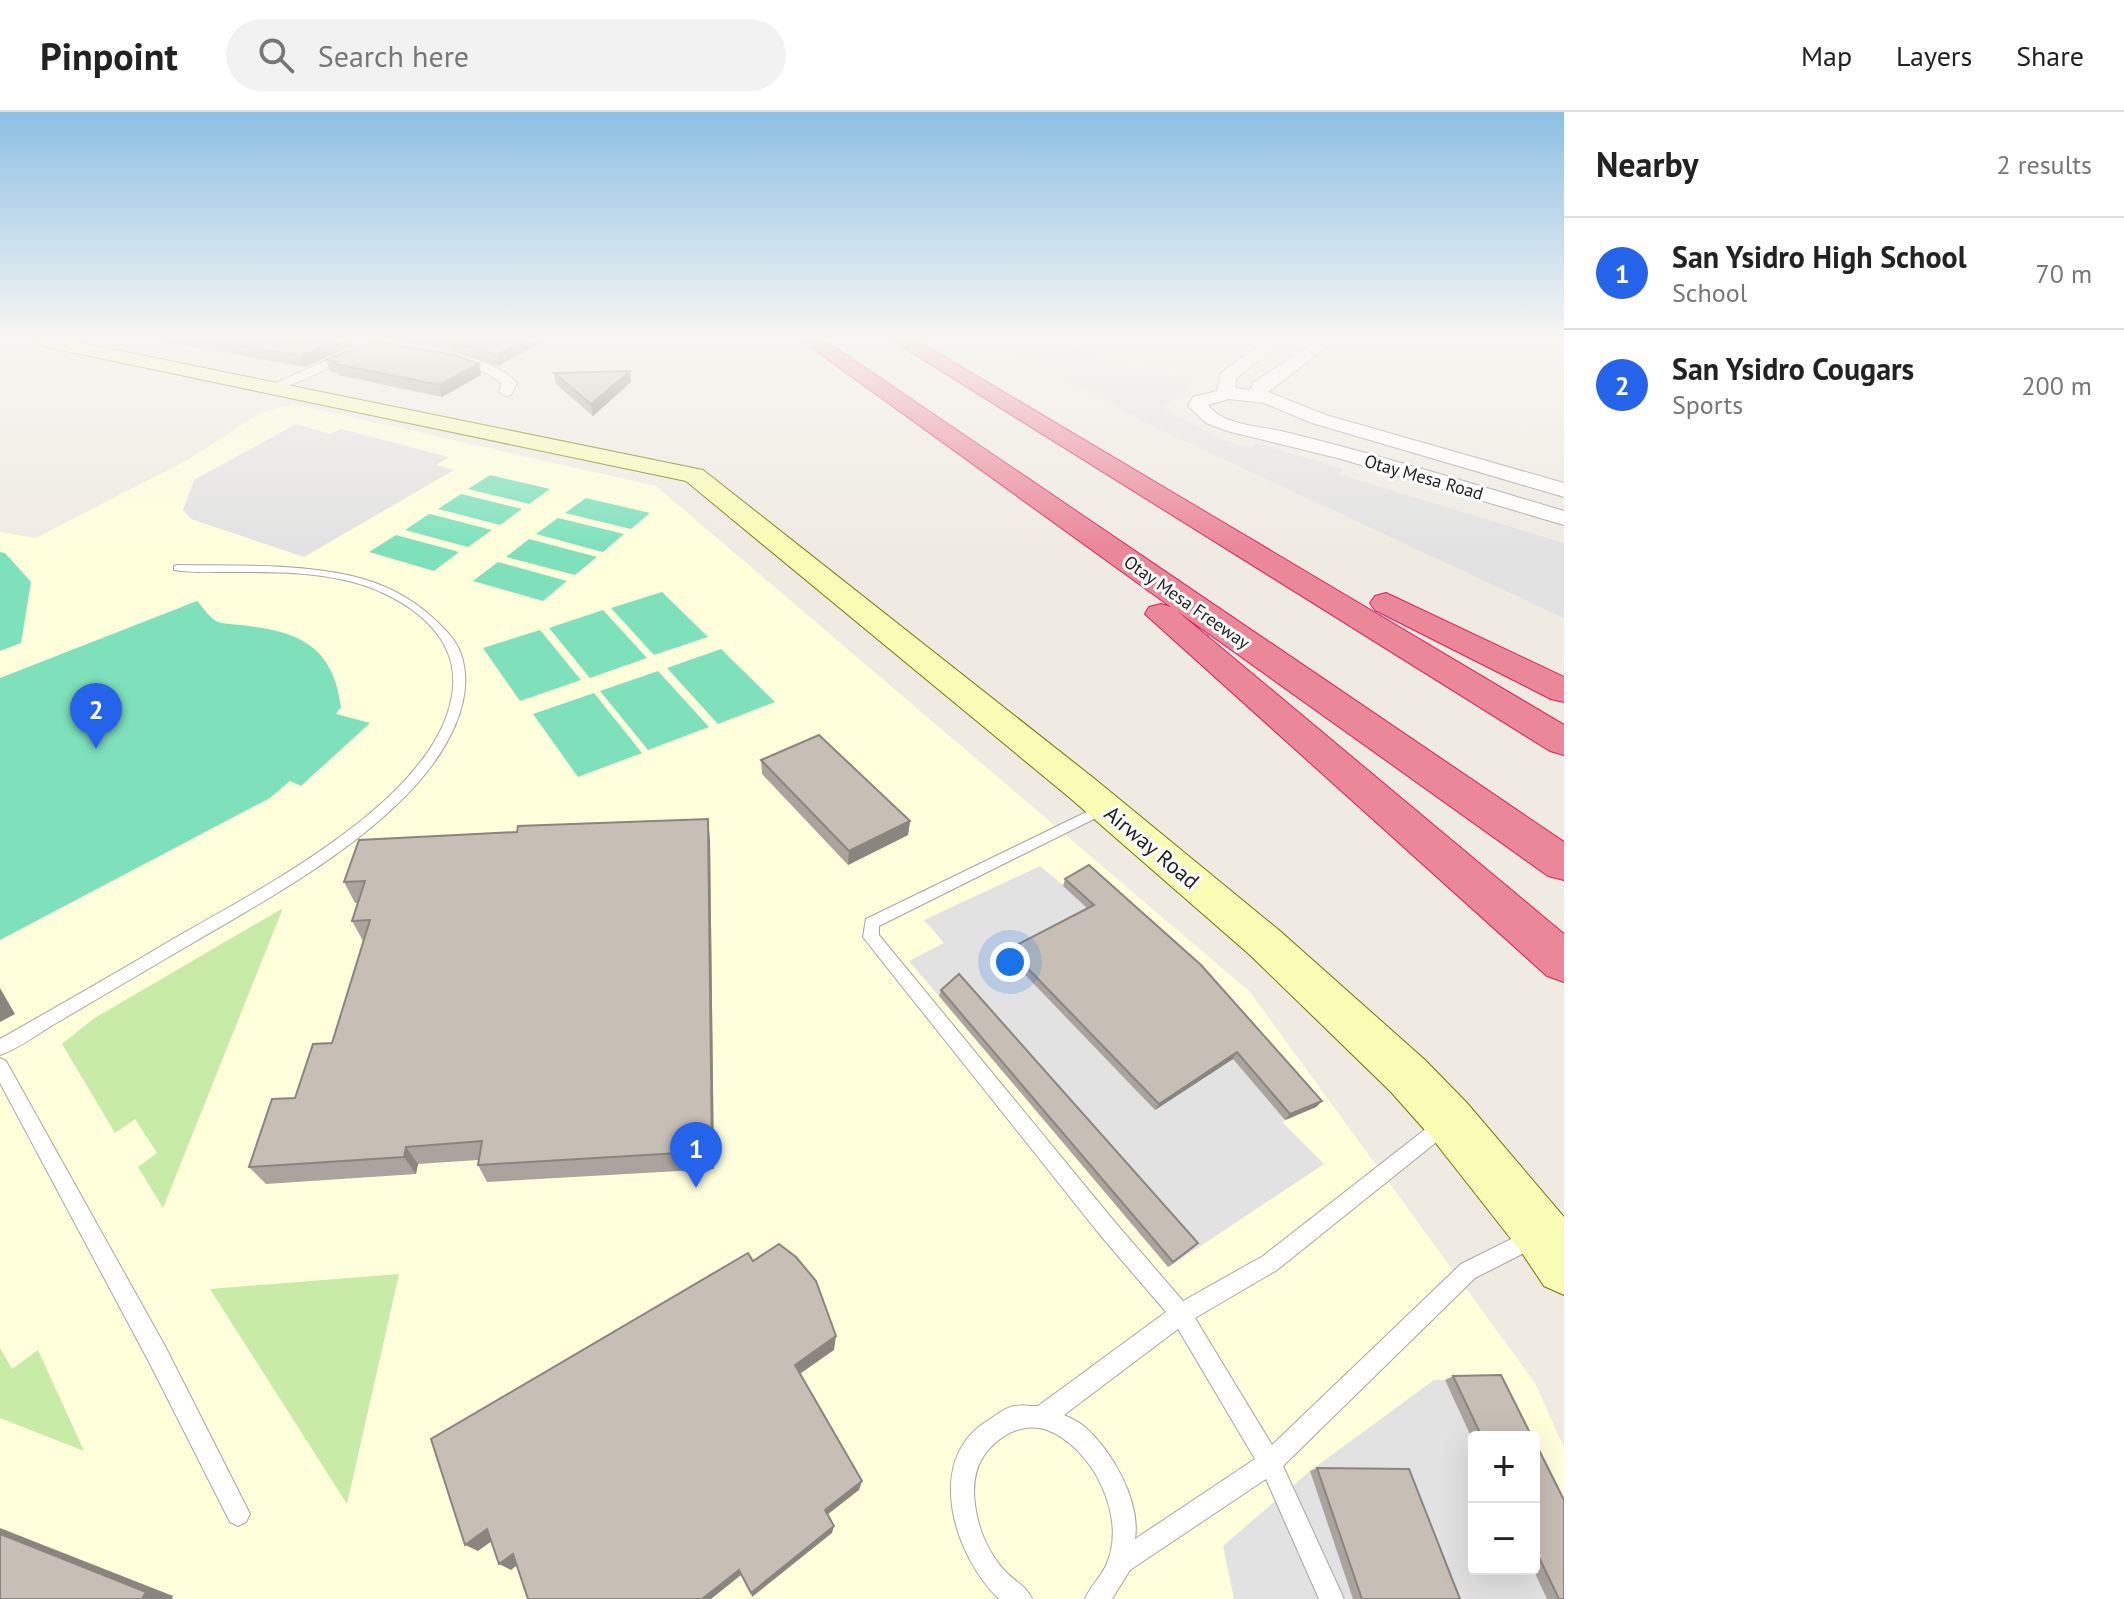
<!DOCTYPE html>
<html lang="en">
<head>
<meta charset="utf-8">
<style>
	:root { --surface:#fff; --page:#f2f2f2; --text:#222; --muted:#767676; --line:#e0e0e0; --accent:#2563eb }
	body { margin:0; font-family:"PT Sans",sans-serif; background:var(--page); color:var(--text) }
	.controls { position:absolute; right:24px; bottom:24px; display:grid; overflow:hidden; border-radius:8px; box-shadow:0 8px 32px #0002 }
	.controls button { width:72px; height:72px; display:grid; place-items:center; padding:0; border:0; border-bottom:2px solid var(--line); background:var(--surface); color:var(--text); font:40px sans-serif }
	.you { position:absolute; left:1010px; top:850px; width:28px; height:28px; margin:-20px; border:6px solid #fff; border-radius:50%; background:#1a73e8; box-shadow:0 0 0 12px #1a73e833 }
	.badge { display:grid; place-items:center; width:52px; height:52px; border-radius:50%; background:var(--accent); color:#fff; font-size:26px; font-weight:700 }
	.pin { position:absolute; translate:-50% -66px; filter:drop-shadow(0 2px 4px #0008) }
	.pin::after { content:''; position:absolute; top:42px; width:28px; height:24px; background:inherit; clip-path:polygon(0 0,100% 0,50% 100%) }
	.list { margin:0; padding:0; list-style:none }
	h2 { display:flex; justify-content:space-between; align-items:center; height:104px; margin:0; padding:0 32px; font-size:34px }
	h2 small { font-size:26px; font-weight:400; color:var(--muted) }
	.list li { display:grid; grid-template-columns:52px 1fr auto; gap:24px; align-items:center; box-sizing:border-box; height:112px; padding:0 32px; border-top:2px solid var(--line) }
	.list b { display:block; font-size:30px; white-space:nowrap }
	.list p { margin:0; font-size:26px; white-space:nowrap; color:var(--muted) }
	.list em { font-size:26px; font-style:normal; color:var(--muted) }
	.icon { flex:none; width:44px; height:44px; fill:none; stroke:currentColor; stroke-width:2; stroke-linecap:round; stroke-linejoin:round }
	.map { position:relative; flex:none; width:1564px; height:1487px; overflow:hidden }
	header { display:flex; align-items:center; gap:48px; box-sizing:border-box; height:112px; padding:0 40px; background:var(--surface); border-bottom:2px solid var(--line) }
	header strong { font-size:38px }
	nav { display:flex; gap:44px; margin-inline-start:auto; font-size:28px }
	.search { width:560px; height:72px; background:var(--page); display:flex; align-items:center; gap:20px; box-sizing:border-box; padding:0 28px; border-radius:44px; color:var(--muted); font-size:30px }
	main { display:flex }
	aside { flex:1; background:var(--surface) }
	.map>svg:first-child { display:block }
	.education { fill:#ffffdc; fill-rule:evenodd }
	.grass { fill:#c8eba7 }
	.pitch { fill:#7ee1bc }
	.parking { fill:#e2e2e2 }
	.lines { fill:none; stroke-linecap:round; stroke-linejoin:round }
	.service-casing { stroke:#a5a5a5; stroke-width:2 }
	.minor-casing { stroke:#a5a5a5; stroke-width:2 }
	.tertiary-casing { stroke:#a5a5a5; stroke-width:2 }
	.secondary-casing { stroke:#6b7801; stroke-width:2 }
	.motorway-casing { stroke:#e01d5f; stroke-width:2 }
	.service { fill:#fff; fill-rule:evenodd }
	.minor { fill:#fff; fill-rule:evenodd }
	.tertiary { fill:#fff; fill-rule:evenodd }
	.secondary { fill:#f8fcb4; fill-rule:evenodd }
	.motorway { fill:#ea8799; fill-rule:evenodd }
	.wall { fill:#aba39d }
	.shaded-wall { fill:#8b857f }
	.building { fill:#c7beb6; stroke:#8b857f; stroke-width:2 }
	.labels { text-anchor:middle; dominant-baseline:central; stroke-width:6; stroke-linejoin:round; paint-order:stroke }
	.far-street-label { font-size:18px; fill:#1e1e1e; stroke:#fff }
	.street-label { font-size:22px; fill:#1e1e1e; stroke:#fff }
</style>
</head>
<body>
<header>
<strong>Pinpoint</strong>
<div class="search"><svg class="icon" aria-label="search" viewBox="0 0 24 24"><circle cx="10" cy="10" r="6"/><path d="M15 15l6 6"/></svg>Search here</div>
<nav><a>Map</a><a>Layers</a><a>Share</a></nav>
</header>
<main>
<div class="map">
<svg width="1564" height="1487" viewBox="0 0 1564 1487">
	<rect width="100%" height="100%" fill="#efebe3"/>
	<!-- education -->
	<path class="education" d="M 294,292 L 656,374 L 1250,880 L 1535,1271 L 1564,1336 L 1564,1487 L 0,1487 L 0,420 L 36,426 L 189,347 L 260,301 ZM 1474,1325 L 1534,1325 L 1534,1457 L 1474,1457 Z"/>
	<!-- grass -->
	<path class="grass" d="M 283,796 L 163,1096 L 138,1055 L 157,1041 L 135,1007 L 115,1021 L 62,932 L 93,907 Z
		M 399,1162 L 347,1392 L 210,1177 Z
		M 0,1236 L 12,1257 L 38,1238 L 84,1339 L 0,1306 Z"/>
	<!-- pitch -->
	<path class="pitch" d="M 490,363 L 550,377 L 529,392 L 468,377 Z
		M 461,382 L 522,397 L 500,413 L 438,397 Z
		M 586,386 L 650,401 L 631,417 L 565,401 Z
		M 429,402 L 430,402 L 492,418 L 468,435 L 405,418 Z
		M 558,406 L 624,422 L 603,440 L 536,422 Z
		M 396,423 L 459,440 L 434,459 L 369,440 Z
		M 529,427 L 597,445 L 575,463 L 506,445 Z
		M 0,440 L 5,441 L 31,470 L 21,531 L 0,539 Z
		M 498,450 L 567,469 L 543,489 L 473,469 Z
		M 662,480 L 708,525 L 654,543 L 611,496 Z
		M 197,489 C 203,495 210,507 218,510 C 228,513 240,512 249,514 C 304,521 333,537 341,595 L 336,602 L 370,611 L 301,674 L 290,669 L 270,686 L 0,828 L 0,566 Z
		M 603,498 L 647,546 L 590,566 L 549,516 Z
		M 540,518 L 581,568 L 520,589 L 483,536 Z
		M 721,537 L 775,590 L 718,612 L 667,556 Z
		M 658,559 L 709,615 L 648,638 L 600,579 Z
		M 594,581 L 642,641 L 578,665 L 533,602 Z"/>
	<!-- parking -->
	<path class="parking" d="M 989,228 L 1046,228 L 1195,269 L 1188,273 L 1192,277 L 1162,296 L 1224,328 L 1251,336 L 1258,331 L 1343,357 L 1338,362 L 1564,431 L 1564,506 L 1155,315 Z
		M 296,312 L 330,322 L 341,317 L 449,345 L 436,353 L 454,358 L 304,445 L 191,407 L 183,398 L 194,368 Z
		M 1040,754 L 1063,773 L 1087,760 L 1316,995 L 1282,1010 L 1324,1052 L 1169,1155 L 909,849 L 944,831 L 924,808 Z
		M 1434,1268 L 1445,1268 L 1474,1325 L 1474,1457 L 1534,1457 L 1564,1487 L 1234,1487 L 1223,1434 L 1310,1359 Z"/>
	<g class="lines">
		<!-- service casing -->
		<g class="service-casing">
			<path id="service" d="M 1147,228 L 1154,228 L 1138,237 L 1133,236 Z
				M 177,453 C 235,454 295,451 352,464 C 382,471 409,484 432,505 C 443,515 456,527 461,542 C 477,589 445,641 415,674 C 349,746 251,796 167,846 C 131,867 94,889 58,910 C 39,921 20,936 0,943 L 0,927 C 58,894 116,861 173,827 C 258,778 443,685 453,576 C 457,530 422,499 383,481 C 336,459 278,460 228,460 C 210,460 191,461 174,458 L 174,454 Z
				M 1105,691 L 1112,696 L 1110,699 L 879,814 L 879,823 L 1114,1109 L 1183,1189 L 1263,1144 L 1437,1008 L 1443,1006 L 1449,1008 L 1452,1014 L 1449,1020 L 1277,1158 L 1195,1206 L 1272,1333 L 1461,1152 L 1531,1117 L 1538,1120 L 1541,1127 L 1538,1134 L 1475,1166 L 1283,1354 L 1344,1487 L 1319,1487 L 1266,1367 L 1130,1458 L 1112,1487 L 1085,1487 C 1090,1474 1102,1464 1107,1451 C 1127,1404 1092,1335 1047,1318 C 1034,1313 1018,1316 1006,1323 C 974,1343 969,1372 978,1408 C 983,1428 993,1447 1007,1461 C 1016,1470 1027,1475 1032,1487 L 999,1487 C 955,1445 923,1349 987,1309 C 995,1304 1004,1296 1014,1294 C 1021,1293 1031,1294 1038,1294 L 1166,1200 L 1100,1123 L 866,829 L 863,825 L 866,807 ZM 1178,1217 L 1255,1347 L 1135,1427 C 1141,1389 1112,1339 1085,1315 C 1079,1310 1071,1306 1064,1303 Z
				M 0,946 L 6,949 L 165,1234 L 246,1394 L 250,1402 L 246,1410 L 238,1414 L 230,1410 L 149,1250 L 0,971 Z"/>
		</g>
		<!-- minor casing -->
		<g class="minor-casing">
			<path id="minor" d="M 342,228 C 384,225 489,238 517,271 L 511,283 L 506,284 L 499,280 L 502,272 C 468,243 409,241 366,235 L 366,240 L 279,278 L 274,279 L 267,275 L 359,234 Z"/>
		</g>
		<!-- tertiary casing -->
		<g class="tertiary-casing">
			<path id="tertiary" d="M 1266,228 L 1284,228 L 1236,267 L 1236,276 L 1250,278 L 1254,270 L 1318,228 L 1336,228 L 1268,280 L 1326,303 L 1564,371 L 1564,385 L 1312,311 L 1264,291 L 1229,287 L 1208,293 C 1223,313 1258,314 1281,319 C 1376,342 1470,371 1564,399 L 1564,413 L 1341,347 L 1227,319 L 1206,311 L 1188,294 L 1193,285 L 1217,279 L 1221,261 Z"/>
		</g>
		<!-- secondary casing -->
		<g class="secondary-casing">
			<path id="secondary" d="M 33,228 L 67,228 L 703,358 L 1096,668 L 1280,819 L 1425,948 L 1467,991 L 1564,1105 L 1564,1183 L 1544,1174 L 1522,1141 L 1431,1025 L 1391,980 L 1250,843 L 1070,686 L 686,369 L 42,234 Z"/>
		</g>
		<!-- motorway casing -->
		<g class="motorway-casing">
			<path id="motorway" d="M 801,228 L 824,228 L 1564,730 L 1564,768 L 1548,764 L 1177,499 L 1564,822 L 1564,870 L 1547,864 L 1145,502 L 1149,495 L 1161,492 L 1171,495 Z
				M 892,228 L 916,228 L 1564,613 L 1564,643 L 1550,639 Z
				M 1386,481 L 1564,565 L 1564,590 L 1551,587 L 1375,498 L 1370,491 L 1375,484 Z"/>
		</g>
		<!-- service -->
		<use href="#service" class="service"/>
		<!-- minor -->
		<use href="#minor" class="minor"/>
		<!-- tertiary -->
		<use href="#tertiary" class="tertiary"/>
		<!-- secondary -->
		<use href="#secondary" class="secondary"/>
		<!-- motorway -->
		<use href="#motorway" class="motorway"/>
	</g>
	<!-- wall -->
	<path class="wall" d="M 154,228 L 348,228 L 350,234 L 305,255 Z
		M 395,228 L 544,228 L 544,229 L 498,254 L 435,233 Z
		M 326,248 L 479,252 L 481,263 L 442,285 L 338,263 L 338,261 L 330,259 Z
		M 630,259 L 631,270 L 593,304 L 556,272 L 554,261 Z
		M 761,648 L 910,709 L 908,723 L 848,753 L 762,662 Z
		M 710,728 L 714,1057 L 487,1070 L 478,1053 L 478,1048 L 418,1052 L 416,1062 L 266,1072 L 249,1055 L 332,931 L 363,829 L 352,809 L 358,791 L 355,791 L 344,770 Z
		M 1065,767 L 1322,989 L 1316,995 L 1285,1008 L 1233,947 L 1155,998 L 1007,844 L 1009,837 L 1087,796 L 1063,774 Z
		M 941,878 L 1198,1131 L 1193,1136 L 1168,1155 L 939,884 Z
		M 1453,1264 L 1532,1325 L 1474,1325 L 1474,1331 L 1445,1268 Z
		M 1534,1328 L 1564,1487 L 1547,1487 L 1533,1457 L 1534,1457 Z
		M 1317,1356 L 1460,1487 L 1353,1487 L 1310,1359 Z"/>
	<!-- shaded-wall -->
	<path class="shaded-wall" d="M 337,228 L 348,228 L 350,234 L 305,255 L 301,244 Z
		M 526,228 L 544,228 L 544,229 L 498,254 L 496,243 Z
		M 479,252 L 481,263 L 442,285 L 439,273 Z
		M 630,259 L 631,270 L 593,304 L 591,292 Z
		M 708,707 L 710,728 L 714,1057 L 712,1039 Z
		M 910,709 L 908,723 L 848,753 L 849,739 Z
		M 0,876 L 15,902 L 0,910 Z
		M 1237,940 L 1233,947 L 1155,998 L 1159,992 Z
		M 1322,989 L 1316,995 L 1285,1008 L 1290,1002 Z
		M 406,1035 L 418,1052 L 416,1062 L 404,1045 Z
		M 1198,1131 L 1193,1136 L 1168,1155 L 1173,1150 Z
		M 836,1224 L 834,1238 L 794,1266 L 795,1253 Z
		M 862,1369 L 859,1378 L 823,1406 L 825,1398 Z
		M 834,1414 L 832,1421 L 752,1485 L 751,1481 Z
		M 0,1416 L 173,1484 L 172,1487 L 142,1487 L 0,1422 Z
		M 487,1417 L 499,1424 L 478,1439 L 465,1433 Z
		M 513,1442 L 524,1448 L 511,1458 L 499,1452 Z
		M 739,1458 L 741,1463 L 711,1487 L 702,1487 Z"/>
	<!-- building -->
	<path class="building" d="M 209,228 L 337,228 L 301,244 Z
		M 448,228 L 526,228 L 496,243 Z
		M 373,229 L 454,243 L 479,252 L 439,273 L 335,252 L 338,250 L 326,248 Z
		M 630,259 L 591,292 L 554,261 Z
		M 819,623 L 910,709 L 849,739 L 761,648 Z
		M 708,707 L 712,1039 L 478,1053 L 482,1029 L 406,1035 L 404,1045 L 249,1055 L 272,987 L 295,986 L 313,932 L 332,931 L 370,808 L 352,809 L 365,769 L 344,770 L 359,728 L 517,720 L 518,714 Z
		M 1089,753 L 1201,853 L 1322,989 L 1290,1002 L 1237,940 L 1159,992 L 1009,837 L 1094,793 L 1065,767 Z
		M 959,862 L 1198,1131 L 1173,1150 L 941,878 Z
		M 779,1132 L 796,1145 L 816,1169 L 836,1224 L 795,1253 L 862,1369 L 825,1398 L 834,1414 L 751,1481 L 739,1458 L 702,1487 L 528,1487 L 513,1442 L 499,1452 L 487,1417 L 465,1433 L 431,1327 L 748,1141 L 753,1149 Z
		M 1501,1263 L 1532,1325 L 1482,1325 L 1453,1264 Z
		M 1534,1328 L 1564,1388 L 1564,1487 L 1559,1487 L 1534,1435 Z
		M 1317,1356 L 1409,1357 L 1460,1487 L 1362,1487 Z
		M 0,1422 L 146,1480 L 142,1487 L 0,1487 Z"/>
	<!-- sky -->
	<linearGradient id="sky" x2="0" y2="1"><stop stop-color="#8cbfe4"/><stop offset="0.52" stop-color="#f8f6f2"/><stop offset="1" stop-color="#f8f6f2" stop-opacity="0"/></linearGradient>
	<rect width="1564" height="436" fill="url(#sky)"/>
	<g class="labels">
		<!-- far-street labels -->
		<g class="far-street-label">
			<text transform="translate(1424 365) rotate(16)">Otay Mesa Road</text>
			<text transform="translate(1187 490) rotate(35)">Otay Mesa Freeway</text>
		</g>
		<!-- street labels -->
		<g class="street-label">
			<text transform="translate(1152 735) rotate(40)">Airway Road</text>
		</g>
	</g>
</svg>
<div class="controls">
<button>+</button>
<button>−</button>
</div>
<div class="you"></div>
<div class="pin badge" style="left:696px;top:1076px">1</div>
<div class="pin badge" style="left:96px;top:637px">2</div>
</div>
<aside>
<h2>Nearby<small>2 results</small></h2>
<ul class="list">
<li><span class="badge">1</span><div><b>San Ysidro High School</b><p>School</p></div><em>70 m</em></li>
<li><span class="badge">2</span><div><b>San Ysidro Cougars</b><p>Sports</p></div><em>200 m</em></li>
</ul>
</aside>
</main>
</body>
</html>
